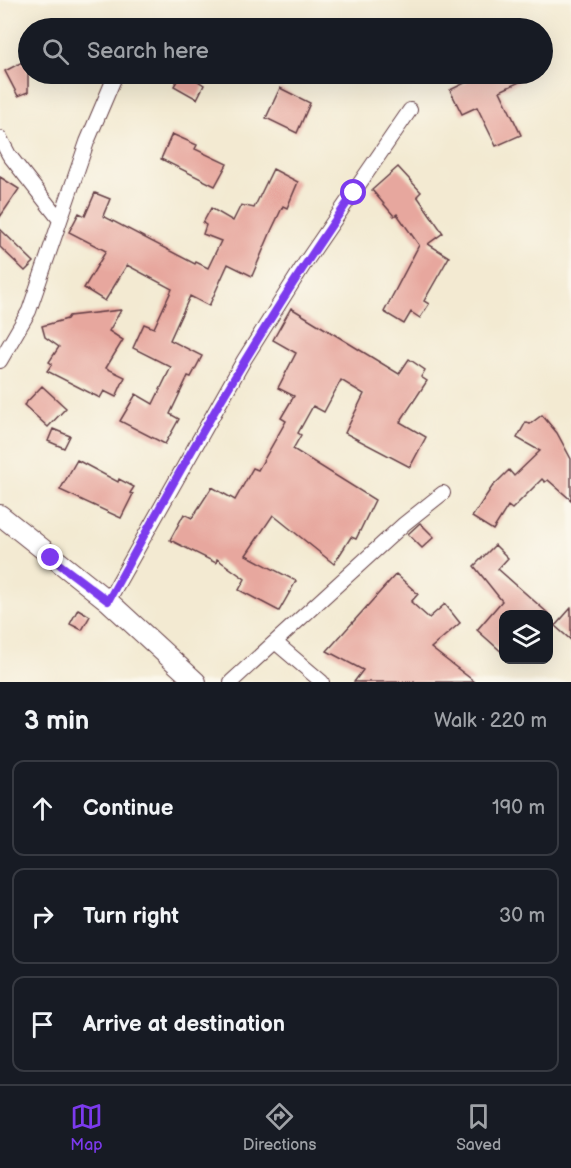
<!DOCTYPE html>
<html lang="en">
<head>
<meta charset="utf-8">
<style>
	:root { --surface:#171b24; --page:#242831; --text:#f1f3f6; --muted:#9ea1a6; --line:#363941; --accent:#7c3aed }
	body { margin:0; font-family:"Balsamiq Sans",sans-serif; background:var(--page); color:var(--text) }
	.controls { position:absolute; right:18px; bottom:18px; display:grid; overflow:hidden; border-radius:12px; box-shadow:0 6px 24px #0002 }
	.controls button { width:54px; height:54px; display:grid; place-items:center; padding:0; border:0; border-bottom:2px solid var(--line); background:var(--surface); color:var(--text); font:30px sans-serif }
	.stop { position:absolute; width:18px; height:18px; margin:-14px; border:4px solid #7c3aed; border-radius:50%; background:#fff }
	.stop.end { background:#7c3aed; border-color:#fff; box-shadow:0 2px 6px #0008 }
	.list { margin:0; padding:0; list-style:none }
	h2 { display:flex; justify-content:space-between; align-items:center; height:78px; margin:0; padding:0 24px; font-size:26px }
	h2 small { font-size:20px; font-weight:400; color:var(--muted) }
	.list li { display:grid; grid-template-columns:39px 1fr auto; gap:18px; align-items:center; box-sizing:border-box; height:96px; margin:0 12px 12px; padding:0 12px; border:2px solid var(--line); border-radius:12px }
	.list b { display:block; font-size:22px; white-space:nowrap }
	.list em { font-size:20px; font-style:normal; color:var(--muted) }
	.icon { flex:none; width:33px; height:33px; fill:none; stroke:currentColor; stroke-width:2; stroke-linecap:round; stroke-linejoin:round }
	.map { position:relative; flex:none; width:571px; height:682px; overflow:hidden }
	.search { position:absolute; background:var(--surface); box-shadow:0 6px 24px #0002; left:18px; right:18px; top:18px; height:66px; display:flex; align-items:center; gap:15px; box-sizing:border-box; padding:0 21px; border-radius:33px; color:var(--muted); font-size:22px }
	.sheet { height:402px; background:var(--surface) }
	nav { display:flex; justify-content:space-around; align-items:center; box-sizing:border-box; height:84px; border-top:2px solid var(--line); background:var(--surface); font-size:16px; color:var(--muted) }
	nav a { display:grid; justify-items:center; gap:3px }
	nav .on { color:var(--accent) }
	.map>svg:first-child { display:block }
	.building { fill:#e7a79e }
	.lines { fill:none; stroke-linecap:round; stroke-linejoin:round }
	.street-casing { stroke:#633d44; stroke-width:16 }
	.secondary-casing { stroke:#633d44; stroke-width:22 }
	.street { stroke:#fff; stroke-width:14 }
	.secondary { stroke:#fff; stroke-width:20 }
	.route { stroke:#7c3aed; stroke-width:8 }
</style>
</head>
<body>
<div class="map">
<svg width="571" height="682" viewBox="0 0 571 682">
	<rect width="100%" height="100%" fill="#fbf7ec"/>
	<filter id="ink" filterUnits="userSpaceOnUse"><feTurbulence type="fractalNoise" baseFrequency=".0167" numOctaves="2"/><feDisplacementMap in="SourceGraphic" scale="12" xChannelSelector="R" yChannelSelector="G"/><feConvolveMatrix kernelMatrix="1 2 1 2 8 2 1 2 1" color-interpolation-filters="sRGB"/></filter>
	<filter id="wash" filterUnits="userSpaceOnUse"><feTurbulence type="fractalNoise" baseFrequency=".008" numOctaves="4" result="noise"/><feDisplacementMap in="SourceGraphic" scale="24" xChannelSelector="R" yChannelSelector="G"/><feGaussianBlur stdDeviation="1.35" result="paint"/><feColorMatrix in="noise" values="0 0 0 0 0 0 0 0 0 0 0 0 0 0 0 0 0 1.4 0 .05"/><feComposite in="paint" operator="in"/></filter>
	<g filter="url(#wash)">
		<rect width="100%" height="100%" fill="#f3ead2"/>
		<g id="blocks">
			<!-- building -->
			<path class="building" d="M 28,59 L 28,92 L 18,96 L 5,71 Z
				M 181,74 L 202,74 L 198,81 L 204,85 L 197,99 L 174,86 Z
				M 463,74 L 537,74 L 500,91 L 521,135 L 496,146 L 477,107 L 462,114 L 450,90 L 467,82 Z
				M 280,88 L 310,103 L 297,133 L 266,118 Z
				M 172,134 L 197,145 L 195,149 L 227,164 L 215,186 L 161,159 Z
				M 398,167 L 421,192 L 417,196 L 443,233 L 428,244 L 449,257 L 424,301 L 429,304 L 420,318 L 411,312 L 404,324 L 384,312 L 419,245 L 397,214 L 394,216 L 372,190 Z
				M 273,169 L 298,182 L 287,208 L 283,206 L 272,229 L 252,276 L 228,264 L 209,306 L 190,296 L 170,340 L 202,356 L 191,377 L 188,376 L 170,414 L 179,419 L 165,444 L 120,421 L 136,394 L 153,404 L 171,367 L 133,348 L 144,324 L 154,328 L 172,289 L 127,265 L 105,301 L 84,288 L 106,251 L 69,232 L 79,213 L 85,216 L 95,193 L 110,199 L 103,216 L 195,264 L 196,262 L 208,268 L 221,241 L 203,234 L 206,225 L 203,223 L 211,208 L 233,221 L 241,205 L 254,208 Z
				M 0,177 L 19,189 L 0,217 Z
				M 0,229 L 34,262 L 25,271 L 0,247 Z
				M 291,308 L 399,374 L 409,359 L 425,370 L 421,377 L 427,381 L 400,422 L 426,437 L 410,467 L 345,433 L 364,394 L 341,380 L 324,412 L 313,406 L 298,433 L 301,435 L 293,449 L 375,500 L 356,539 L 351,537 L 334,564 L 273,515 L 246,555 L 296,581 L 279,611 L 239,590 L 245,579 L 217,559 L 216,563 L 170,540 L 184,514 L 192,518 L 212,487 L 235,500 L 253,468 L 258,470 L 286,421 L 281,418 L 294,396 L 278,388 L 296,353 L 273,340 Z
				M 121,310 L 109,331 L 123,340 L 106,368 L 125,377 L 116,397 L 104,391 L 100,398 L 47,371 L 52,364 L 49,362 L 59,347 L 45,337 L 42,326 L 67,319 L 69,316 Z
				M 42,386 L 66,408 L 48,427 L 24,405 Z
				M 542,415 L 557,433 L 571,459 L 571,500 L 548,480 L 545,482 L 542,479 L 512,509 L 508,506 L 493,530 L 472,517 L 492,487 L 509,470 L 514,476 L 540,451 L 517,438 L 526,422 L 530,424 Z
				M 53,429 L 70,436 L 64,448 L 48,441 Z
				M 77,460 L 118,482 L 119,479 L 134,487 L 130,493 L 133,494 L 121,518 L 60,490 Z
				M 420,523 L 434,537 L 422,548 L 408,534 Z
				M 495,545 L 508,558 L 498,569 L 550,615 L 504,615 L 504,654 L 477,630 L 502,601 L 474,566 Z
				M 396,574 L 418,594 L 411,602 L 429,618 L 445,604 L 460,623 L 431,648 L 475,682 L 354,682 L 363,670 L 327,651 Z
				M 571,608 L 571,640 L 555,626 Z
				M 78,609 L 90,616 L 82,630 L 70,624 Z"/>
		</g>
	</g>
	<g filter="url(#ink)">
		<use href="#blocks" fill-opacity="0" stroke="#633d44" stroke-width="1.5"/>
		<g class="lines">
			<!-- street casing -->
			<g class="street-casing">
				<path id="street" d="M 0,138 L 9,155 L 60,220
					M 0,361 L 29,311 L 87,142 L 116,74
					M 108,601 L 244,360 L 305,263 L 410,110
					M 275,642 L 322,682
					M 231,682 L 404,524 L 443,493"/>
			</g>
			<!-- secondary casing -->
			<g class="secondary-casing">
				<path id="secondary" d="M 0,515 L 108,601 L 196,682"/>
			</g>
			<!-- street -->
			<use href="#street" class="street"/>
			<!-- secondary -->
			<use href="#secondary" class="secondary"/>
		</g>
	</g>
	<g class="lines" filter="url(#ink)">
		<!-- route -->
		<path class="route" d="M 51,558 L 108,601 C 184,462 262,323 354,193"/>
	</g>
</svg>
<div class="controls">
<button><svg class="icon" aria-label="layers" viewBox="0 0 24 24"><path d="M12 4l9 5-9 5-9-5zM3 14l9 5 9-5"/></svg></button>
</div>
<div class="stop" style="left:354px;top:193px"></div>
<div class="stop end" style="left:51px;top:558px"></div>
<div class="search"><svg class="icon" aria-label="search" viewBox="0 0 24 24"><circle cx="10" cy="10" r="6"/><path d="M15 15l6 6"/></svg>Search here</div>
</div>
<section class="sheet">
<h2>3 min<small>Walk · 220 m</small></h2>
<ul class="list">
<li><svg class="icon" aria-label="ahead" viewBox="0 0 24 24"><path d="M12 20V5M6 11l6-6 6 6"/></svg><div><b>Continue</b></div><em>190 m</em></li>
<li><svg class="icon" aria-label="right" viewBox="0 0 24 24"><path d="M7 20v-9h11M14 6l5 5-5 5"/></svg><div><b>Turn right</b></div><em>30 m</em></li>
<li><svg class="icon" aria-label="arrive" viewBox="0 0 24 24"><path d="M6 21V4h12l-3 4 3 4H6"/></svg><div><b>Arrive at destination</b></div></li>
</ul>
</section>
<nav>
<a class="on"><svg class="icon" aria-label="map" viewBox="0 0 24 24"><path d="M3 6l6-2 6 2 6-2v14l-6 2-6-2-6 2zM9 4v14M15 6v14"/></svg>Map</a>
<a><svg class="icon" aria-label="directions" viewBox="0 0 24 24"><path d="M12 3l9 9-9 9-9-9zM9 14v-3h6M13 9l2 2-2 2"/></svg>Directions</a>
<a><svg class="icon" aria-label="saved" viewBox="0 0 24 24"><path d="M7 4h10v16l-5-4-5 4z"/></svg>Saved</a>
</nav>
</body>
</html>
